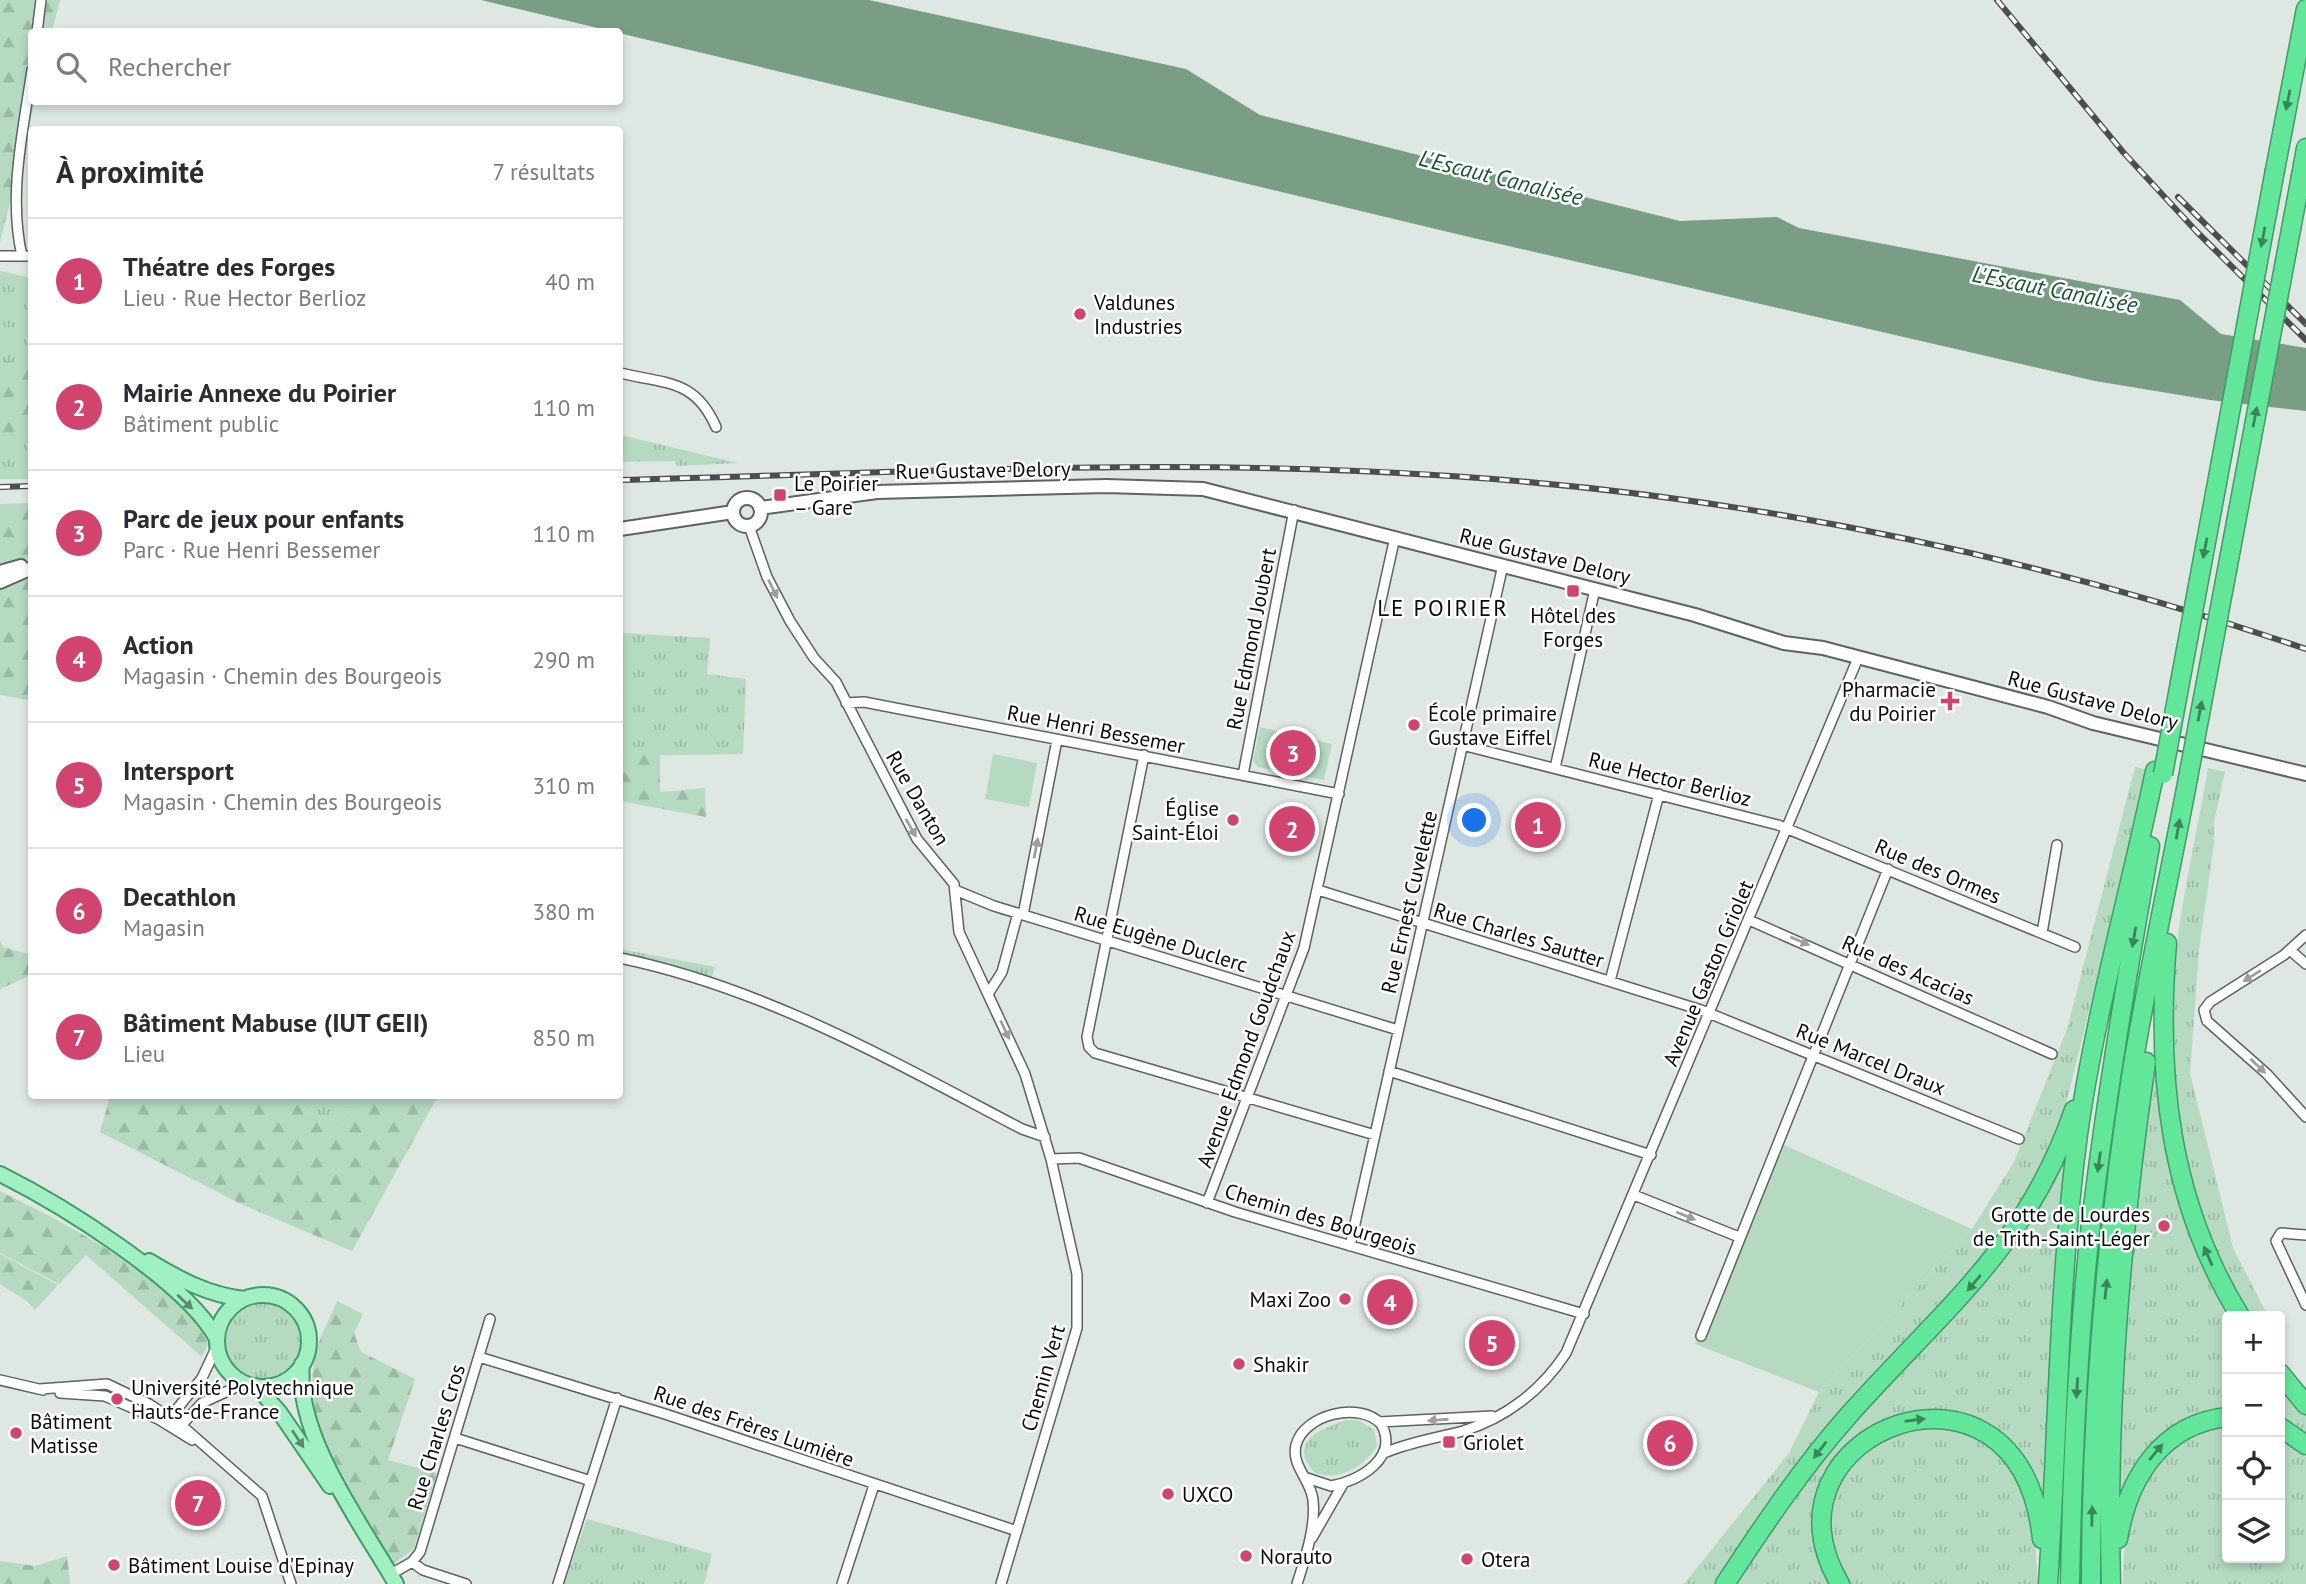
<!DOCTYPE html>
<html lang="fr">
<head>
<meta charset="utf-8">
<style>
	:root { --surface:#fff; --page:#f7f7f7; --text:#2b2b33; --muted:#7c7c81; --line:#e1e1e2; --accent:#d14470 }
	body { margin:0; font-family:"PT Sans",sans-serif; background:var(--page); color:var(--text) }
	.controls { position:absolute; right:21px; bottom:21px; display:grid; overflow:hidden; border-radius:7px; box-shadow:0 4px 10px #0003 }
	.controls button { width:63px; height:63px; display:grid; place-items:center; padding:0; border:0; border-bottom:2px solid var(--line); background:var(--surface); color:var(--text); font:35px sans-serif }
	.you { position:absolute; left:1475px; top:821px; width:24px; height:24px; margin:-18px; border:5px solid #fff; border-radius:50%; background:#1a73e8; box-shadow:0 0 0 10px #1a73e833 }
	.badge { display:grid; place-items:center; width:46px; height:46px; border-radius:50%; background:var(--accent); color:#fff; font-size:23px; font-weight:700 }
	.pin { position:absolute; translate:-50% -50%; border:4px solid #fff; box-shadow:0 2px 7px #0006 }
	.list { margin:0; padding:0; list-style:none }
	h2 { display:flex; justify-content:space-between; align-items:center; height:91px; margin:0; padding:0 28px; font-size:30px }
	h2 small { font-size:23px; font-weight:400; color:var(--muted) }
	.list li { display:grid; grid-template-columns:46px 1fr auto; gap:21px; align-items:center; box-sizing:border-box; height:126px; padding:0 28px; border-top:2px solid var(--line) }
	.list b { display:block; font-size:26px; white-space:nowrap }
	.list p { margin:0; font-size:23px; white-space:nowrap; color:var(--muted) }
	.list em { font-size:23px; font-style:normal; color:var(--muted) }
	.icon { flex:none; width:38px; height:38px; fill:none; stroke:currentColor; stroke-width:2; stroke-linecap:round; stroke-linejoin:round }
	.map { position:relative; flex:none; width:2306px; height:1584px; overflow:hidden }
	.search { position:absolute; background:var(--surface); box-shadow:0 4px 10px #0003; left:28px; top:28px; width:595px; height:77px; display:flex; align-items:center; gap:18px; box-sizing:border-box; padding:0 24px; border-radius:7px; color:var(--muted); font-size:26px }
	.panel { position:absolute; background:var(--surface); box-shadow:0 4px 10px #0003; left:28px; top:126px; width:595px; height:973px; border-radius:7px }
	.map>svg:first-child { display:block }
	.grass { fill:url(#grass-tufts) }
	.forest { fill:url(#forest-firs) }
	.green { fill:#b5dac1 }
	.water { fill:#799d85 }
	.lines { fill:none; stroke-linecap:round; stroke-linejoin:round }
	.minor-casing { stroke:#5c645e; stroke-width:12 }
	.tertiary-casing { stroke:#5c645e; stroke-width:16 }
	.primary-casing { stroke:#429a68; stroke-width:18 }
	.motorway-casing { stroke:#429a68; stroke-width:21 }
	.minor { stroke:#fff; stroke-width:9 }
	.tertiary { stroke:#fff; stroke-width:12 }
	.primary { stroke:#a0f0c2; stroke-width:14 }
	.motorway { stroke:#61e69a; stroke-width:18 }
	.rail-casing { stroke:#4b4f4c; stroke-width:6 }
	.rail { stroke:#fff; stroke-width:3.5; stroke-dasharray:10; stroke-linecap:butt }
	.motorway-bridge-casing { stroke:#429a68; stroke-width:21; stroke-linecap:butt }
	.motorway-bridge { stroke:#61e69a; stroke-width:18 }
	.oneway { fill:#398459 }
	.oneway2 { fill:#9d9e9d }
	.oneway3 { fill:#5c896f }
	.poi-dot { fill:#d14470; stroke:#fff; stroke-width:2.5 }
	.labels { text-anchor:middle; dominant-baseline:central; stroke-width:5; stroke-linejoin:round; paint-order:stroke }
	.poi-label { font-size:21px; fill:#090c0a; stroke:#fff; text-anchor:start }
	.street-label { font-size:21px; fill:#090c0a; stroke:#fff }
	.water-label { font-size:23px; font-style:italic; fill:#195534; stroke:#fff }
	.neighbourhood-label { font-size:23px; letter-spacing:2px; fill:#090c0a; stroke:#fff }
</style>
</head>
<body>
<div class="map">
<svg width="2306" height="1584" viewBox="0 0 2306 1584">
	<defs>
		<pattern id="grass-tufts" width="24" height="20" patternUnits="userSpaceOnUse" patternTransform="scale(1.75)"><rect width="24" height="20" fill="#b5dac1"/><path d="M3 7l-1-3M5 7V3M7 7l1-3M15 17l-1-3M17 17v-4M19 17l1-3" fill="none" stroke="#9abaa4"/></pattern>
		<pattern id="forest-firs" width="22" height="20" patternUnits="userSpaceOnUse" patternTransform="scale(1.75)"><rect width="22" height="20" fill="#b5dac1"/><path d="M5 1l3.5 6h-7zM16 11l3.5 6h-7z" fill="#9abaa4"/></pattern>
	</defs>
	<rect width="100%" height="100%" fill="#dee7e1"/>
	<!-- grass -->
	<path class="grass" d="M 0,271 L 31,278 L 31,361 L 0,361 Z
		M 0,433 L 31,433 L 31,479 L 0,479 Z
		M 620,435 L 738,463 L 677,466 L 675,461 L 620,462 Z
		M 620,633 L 710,638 L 707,674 L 746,679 L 743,754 L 620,756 Z
		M 2135,767 L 2148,770 L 2066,1104 L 2045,1159 L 2012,1216 L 1975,1269 L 1776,1496 L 1716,1584 L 1684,1584 L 1789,1453 L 1819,1392 L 1972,1229 L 2014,1162 L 2067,1029 Z
		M 2208,768 L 2225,772 L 2214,821 L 2214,844 L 2199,949 L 2190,1073 L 2233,1248 L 2268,1316 L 2251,1316 C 2193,1226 2168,1124 2171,1017 C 2173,934 2194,850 2208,768 Z
		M 620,949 L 715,967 L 709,986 L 620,962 Z
		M 2151,1071 L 2159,1071 C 2167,1160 2183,1240 2233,1316 L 2227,1316 L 2227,1413 L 2190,1421 L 2118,1509 L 2121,1367 L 2129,1249 Z
		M 289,1096 L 362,1096 L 341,1121 C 319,1118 303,1113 289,1096 Z
		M 2069,1149 L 2052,1316 L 2045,1498 L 2041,1499 C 2025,1450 2011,1439 1964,1422 C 1946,1416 1931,1411 1911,1414 C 1888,1417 1868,1434 1849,1446 L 1820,1550 L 1834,1584 L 1730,1584 L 1800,1482 L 1913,1354 L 2065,1150 Z
		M226 1341a37 37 0 1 1 74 0a37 37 0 1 1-74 0Z
		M 2280,1382 L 2306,1414 L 2306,1437 L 2280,1423 Z
		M 1346,1420 L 1358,1420 L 1374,1430 L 1377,1446 C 1365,1466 1338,1482 1315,1473 C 1286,1442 1321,1429 1346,1420 Z
		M 2227,1424 L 2227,1558 L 2280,1558 L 2280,1436 L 2294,1444 L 2306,1457 L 2306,1584 L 2123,1584 C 2122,1511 2148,1439 2227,1424 Z
		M 1914,1427 C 1928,1427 1945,1426 1958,1429 C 1994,1437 2026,1484 2032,1518 C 2036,1540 2036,1562 2038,1584 L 1850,1584 C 1819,1543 1828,1471 1873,1443 C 1885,1435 1902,1432 1914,1427 Z
		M 587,1519 L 712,1554 L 704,1584 L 564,1584 Z"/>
	<!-- forest -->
	<path class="forest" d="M 0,0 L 60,0 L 52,31 L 32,32 L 32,102 L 35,102 L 0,242 Z
		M 0,361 L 31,361 L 31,433 L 0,433 Z
		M 31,503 L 32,688 L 28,700 L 0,695 L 0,504 Z
		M 660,754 L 660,792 L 705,788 L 706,817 L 620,801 L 620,756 Z
		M 0,940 L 3,947 L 32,955 L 31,975 L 0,989 Z
		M 110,1096 L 289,1096 C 303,1113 318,1118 341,1121 L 362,1096 L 438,1096 L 352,1251 L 243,1205 L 100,1132 Z
		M 0,1191 C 62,1222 178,1279 208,1343 L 202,1357 L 86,1255 L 59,1284 L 0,1253 Z
		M 0,1254 L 58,1285 L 35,1310 L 27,1301 L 0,1284 Z
		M 337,1301 L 363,1314 L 354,1333 L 361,1352 L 415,1379 L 388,1460 L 437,1473 L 414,1549 L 393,1564 C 355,1503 303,1437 314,1361 C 316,1342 330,1320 337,1301 Z
		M 67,1556 L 70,1584 L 0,1584 L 0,1561 L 35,1566 Z"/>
	<!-- green -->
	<path class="green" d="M 1260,727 L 1332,744 L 1324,780 L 1258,767 L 1253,761 Z
		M 993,754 L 1037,763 L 1029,807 L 985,799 Z
		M 1784,1145 L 1972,1229 L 1819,1392 L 1695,1344 Z"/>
	<!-- water -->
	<path class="water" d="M 481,0 L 869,0 L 1186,69 L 1260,115 L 1680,221 L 1777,217 L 1799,228 L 2180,300 L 2221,334 L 2306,348 L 2306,411 L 2210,400 L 2095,381 L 1465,236 Z"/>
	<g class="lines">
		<!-- minor casing -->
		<g class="minor-casing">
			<path id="minor" d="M 37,32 L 41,0
				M 0,256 L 32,256
				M 22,256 C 8,195 23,131 32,70
				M 620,373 C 666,384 695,379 716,427
				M 749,526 L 767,577 L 790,621 L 814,658 L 836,682 L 917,839 L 954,884 L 959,932 L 1025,1074 L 1051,1159 L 1077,1274 L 1077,1328 L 1001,1584
				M 846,703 L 864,702 L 1339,794
				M 1462,745 L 1778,825 L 2075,947
				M 1144,755 L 1087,1037 L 1089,1047 L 1095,1053 L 1375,1135
				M 1555,768 L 1595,589
				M 1243,775 L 1294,510
				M 955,890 L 994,906 L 1398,1030
				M 1318,890 L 1701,1010 L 2019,1139
				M 1023,915 L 1057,740
				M 1749,920 L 2052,1054
				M 2042,933 L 2057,845
				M 2306,935 L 2284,955 L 2210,1002 L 2204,1010 L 2207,1021 L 2267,1074 L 2306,1117
				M 2291,951 L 2306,964
				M 620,958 C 765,988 892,1061 1022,1129 L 1045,1137
				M 1610,981 L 1659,794
				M 988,994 L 1002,972 L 1018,913
				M 1389,1071 L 1651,1155
				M 1051,1159 L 1079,1158 L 1235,1212 L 1584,1314
				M 1634,1195 L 1739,1237
				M 1207,1203 L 1304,948 L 1395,537
				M 2306,1235 L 2281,1233 L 2276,1241 L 2306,1305
				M 1350,1246 L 1503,565
				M 1701,1336 L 1888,869
				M 479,1357 L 665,1414 L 1017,1531
				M 0,1380 L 43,1390
				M 40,1389 L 107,1384 L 149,1404 L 181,1425 L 262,1496 L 291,1584
				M 60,1393 L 105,1396 L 158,1419 L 192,1440
				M 168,1420 L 202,1378 L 217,1346
				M 1379,1422 L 1492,1416
				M 177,1430 L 202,1403 L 245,1383
				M 455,1438 L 591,1481
				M 1384,1453 C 1410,1442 1437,1438 1463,1431 C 1506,1418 1542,1390 1566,1353 L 1858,658
				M 1312,1538 L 1343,1484
				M 412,1562 L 423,1570 L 466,1584
				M 391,1574 L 412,1562 L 420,1552 L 490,1319
				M 558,1584 L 617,1398
				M 842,1584 L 874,1485
				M 1297,1584 C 1305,1558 1316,1528 1313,1500 C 1311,1480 1291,1466 1296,1445 C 1304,1414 1360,1401 1381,1424 C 1400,1457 1360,1481 1331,1486 L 1307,1478"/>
		</g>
		<!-- tertiary casing -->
		<g class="tertiary-casing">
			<path id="tertiary" d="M733 512a14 14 0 1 1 28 0a14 14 0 1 1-28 0Z
				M 760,508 L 877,492 L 1106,486 L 1203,489 L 1695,615 L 1784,643 L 1823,648 L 2048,707 L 2093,723 L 2306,774
				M 620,529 L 733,512
				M 0,572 L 21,566
				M 0,582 L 32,568"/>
		</g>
		<!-- primary casing -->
		<g class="primary-casing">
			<path id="primary" d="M 0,1174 C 60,1204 186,1281 217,1339
				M 149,1261 C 179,1279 208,1295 244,1299
				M217 1341a46 46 0 1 1 92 0a46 46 0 1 1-92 0Z
				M 302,1364 C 295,1436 361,1523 396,1584
				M 256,1386 L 280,1413 L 330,1486"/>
		</g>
		<!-- motorway casing -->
		<g class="motorway-casing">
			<path id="motorway" d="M 2275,170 L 2306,9
				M 2301,176 L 2306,148
				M 2167,943 C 2156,1075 2169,1201 2240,1316
				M 2280,1373 L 2306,1405
				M 2280,1427 L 2306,1445
				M 2118,1539 C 2128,1478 2162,1424 2227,1417
				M 1725,1584 C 1763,1526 1802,1468 1848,1416 C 1940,1312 2027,1248 2074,1110
				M 1840,1584 C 1749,1432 2020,1326 2042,1539
				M 2048,1584 C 2058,1434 2058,1284 2078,1134 C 2095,1012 2130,892 2155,771
				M 2070,1584 C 2072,1472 2077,1361 2088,1250 C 2103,1115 2126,980 2150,846
				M 2091,1584 C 2091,1411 2106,1236 2133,1065 C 2149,969 2170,874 2188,778
				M 2111,1584 C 2106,1410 2121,1234 2146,1062"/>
		</g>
		<!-- minor -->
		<use href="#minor" class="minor"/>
		<!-- tertiary -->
		<use href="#tertiary" class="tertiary"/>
		<!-- primary -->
		<use href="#primary" class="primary"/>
		<!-- motorway -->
		<use href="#motorway" class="motorway"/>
		<!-- rail casing -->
		<g class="rail-casing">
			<path id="rail" d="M 1997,0 L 2123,152 L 2197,232 L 2306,340
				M 2178,197 L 2306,324
				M 620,480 C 896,473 1175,457 1451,476 C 1742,495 2030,555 2306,649
				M 0,487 L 32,486"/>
		</g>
		<!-- rail -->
		<use href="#rail" class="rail"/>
		<!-- motorway-bridge casing -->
		<g class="motorway-bridge-casing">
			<path id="motorway-bridge" d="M 2163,774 L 2275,170
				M 2188,778 L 2301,176"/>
		</g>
		<!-- motorway-bridge -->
		<use href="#motorway-bridge" class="motorway-bridge"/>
	</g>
	<!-- one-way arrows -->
	<defs><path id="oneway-solid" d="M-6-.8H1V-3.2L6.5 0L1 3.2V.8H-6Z" transform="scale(1.75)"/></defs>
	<g class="oneway">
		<use href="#oneway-solid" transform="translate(2288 100) rotate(101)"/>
		<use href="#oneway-solid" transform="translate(2263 237) rotate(101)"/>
		<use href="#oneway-solid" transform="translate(2255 417) rotate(-79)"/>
		<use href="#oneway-solid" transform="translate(2205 548) rotate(101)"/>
		<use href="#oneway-solid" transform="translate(2200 711) rotate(-79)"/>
		<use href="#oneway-solid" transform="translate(2178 829) rotate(-80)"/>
		<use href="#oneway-solid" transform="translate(2134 937) rotate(100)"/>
		<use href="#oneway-solid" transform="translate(2099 1162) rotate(98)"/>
		<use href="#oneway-solid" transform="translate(2208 1256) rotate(-114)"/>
		<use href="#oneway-solid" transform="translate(1974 1283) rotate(130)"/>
		<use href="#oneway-solid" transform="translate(2106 1289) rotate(-84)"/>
		<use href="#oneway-solid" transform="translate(2077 1388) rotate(94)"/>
		<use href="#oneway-solid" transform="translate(1915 1420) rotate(-8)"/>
		<use href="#oneway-solid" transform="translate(1820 1450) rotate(128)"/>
		<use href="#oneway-solid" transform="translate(2156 1452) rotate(-50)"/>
		<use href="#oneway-solid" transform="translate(2092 1516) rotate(-89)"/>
	</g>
	<g class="oneway2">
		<use href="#oneway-solid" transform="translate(773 589) rotate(64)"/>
		<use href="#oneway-solid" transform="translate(911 828) rotate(60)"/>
		<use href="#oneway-solid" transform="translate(1036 848) rotate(-79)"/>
		<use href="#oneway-solid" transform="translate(1800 941) rotate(23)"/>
		<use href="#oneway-solid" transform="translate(2252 976) rotate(148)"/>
		<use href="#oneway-solid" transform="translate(1005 1030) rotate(65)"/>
		<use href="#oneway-solid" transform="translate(2258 1066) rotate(44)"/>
		<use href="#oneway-solid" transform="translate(1686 1216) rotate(22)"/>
		<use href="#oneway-solid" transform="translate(1438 1420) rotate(176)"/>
	</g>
	<g class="oneway3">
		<use href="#oneway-solid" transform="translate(185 1302) rotate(43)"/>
		<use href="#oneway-solid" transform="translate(298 1439) rotate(56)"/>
	</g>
	<!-- markers -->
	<g class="poi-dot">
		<circle cx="1080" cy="314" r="7"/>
		<rect x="773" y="488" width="14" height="14" rx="3.5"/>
		<rect x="1566" y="584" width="14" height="14" rx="3.5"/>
		<path d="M1946.5 690.5h7v7h7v7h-7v7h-7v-7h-7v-7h7z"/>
		<circle cx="1414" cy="725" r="7"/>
		<circle cx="1233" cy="820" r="7"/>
		<circle cx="2164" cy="1226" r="7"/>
		<circle cx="1345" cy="1299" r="7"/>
		<circle cx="1239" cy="1364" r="7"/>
		<circle cx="117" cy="1399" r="7"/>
		<circle cx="16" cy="1433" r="7"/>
		<rect x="1442" y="1435" width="14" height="14" rx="3.5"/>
		<circle cx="1168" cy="1494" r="7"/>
		<circle cx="1246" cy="1556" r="7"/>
		<circle cx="1467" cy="1559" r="7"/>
		<circle cx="114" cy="1565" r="7"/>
	</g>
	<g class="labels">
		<!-- poi labels -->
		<g class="poi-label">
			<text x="1094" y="302">Valdunes<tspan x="1094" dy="24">Industries</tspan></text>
			<text x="794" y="483">Le Poirier<tspan x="794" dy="24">– Gare</tspan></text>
			<text x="1573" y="615" text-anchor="middle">Hôtel des<tspan x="1573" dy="24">Forges</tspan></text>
			<text x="1936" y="689" text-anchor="end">Pharmacie<tspan x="1936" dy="24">du Poirier</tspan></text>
			<text x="1428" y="713">École primaire<tspan x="1428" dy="24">Gustave Eiffel</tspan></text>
			<text x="1219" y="808" text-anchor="end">Église<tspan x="1219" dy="24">Saint-Éloi</tspan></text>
			<text x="2150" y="1214" text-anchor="end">Grotte de Lourdes<tspan x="2150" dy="24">de Trith-Saint-Léger</tspan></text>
			<text x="1331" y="1299" text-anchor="end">Maxi Zoo</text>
			<text x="1253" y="1364">Shakir</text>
			<text x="131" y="1387">Université Polytechnique<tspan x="131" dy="24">Hauts-de-France</tspan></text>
			<text x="30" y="1421">Bâtiment<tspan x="30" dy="24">Matisse</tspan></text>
			<text x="1463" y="1442">Griolet</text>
			<text x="1182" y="1494">UXCO</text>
			<text x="1260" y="1556">Norauto</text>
			<text x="1481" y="1559">Otera</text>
			<text x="128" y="1565">Bâtiment Louise d'Epinay</text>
		</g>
		<!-- street labels -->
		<g class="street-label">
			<text transform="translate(983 470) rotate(-1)">Rue Gustave Delory</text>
			<text transform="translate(1545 556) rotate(14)">Rue Gustave Delory</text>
			<text transform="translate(1251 639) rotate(-79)">Rue Edmond Joubert</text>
			<text transform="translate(2093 700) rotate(15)">Rue Gustave Delory</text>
			<text transform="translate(1096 729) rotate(11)">Rue Henri Bessemer</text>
			<text transform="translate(1670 779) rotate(14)">Rue Hector Berlioz</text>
			<text transform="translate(918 798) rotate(60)">Rue Danton</text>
			<text transform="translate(1938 871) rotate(23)">Rue des Ormes</text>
			<text transform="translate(1409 902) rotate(-77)">Rue Ernest Cuvelette</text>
			<text transform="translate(1519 935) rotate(17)">Rue Charles Sautter</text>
			<text transform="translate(1161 939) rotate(17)">Rue Eugène Duclerc</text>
			<text transform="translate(1908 970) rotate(24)">Rue des Acacias</text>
			<text transform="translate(1708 973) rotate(-67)">Avenue Gaston Griolet</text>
			<text transform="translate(1246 1049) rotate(-70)">Avenue Edmond Goudchaux</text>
			<text transform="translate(1871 1059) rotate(22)">Rue Marcel Draux</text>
			<text transform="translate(1321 1219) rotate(17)">Chemin des Bourgeois</text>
			<text transform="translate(1043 1378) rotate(-74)">Chemin Vert</text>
			<text transform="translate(754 1426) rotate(19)">Rue des Frères Lumière</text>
			<text transform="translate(436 1437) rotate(-73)">Rue Charles Cros</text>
		</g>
		<!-- water labels -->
		<g class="water-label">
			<text transform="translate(1501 177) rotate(14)">L'Escaut Canalisée</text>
			<text transform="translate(2055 289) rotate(11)">L'Escaut Canalisée</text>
		</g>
		<!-- neighbourhood labels -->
		<g class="neighbourhood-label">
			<text x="1443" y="607">LE POIRIER</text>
		</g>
	</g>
</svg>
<div class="controls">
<button>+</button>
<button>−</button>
<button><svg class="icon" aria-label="locate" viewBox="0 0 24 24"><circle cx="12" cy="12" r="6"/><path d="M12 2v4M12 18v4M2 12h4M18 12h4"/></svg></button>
<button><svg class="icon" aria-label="layers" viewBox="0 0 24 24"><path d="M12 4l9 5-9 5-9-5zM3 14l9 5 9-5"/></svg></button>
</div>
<div class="you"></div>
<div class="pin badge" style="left:1538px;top:825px">1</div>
<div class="pin badge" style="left:1292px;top:829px">2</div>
<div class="pin badge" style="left:1293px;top:753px">3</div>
<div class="pin badge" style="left:1390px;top:1302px">4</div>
<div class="pin badge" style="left:1492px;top:1343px">5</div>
<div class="pin badge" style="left:1670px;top:1443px">6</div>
<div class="pin badge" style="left:198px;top:1503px">7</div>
<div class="search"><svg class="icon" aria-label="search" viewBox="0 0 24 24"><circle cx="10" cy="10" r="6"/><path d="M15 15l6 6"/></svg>Rechercher</div>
<section class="panel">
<h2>À proximité<small>7 résultats</small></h2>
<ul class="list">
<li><span class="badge">1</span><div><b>Théatre des Forges</b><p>Lieu · Rue Hector Berlioz</p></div><em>40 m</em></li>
<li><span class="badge">2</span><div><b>Mairie Annexe du Poirier</b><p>Bâtiment public</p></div><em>110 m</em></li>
<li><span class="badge">3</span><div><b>Parc de jeux pour enfants</b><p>Parc · Rue Henri Bessemer</p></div><em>110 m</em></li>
<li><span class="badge">4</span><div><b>Action</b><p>Magasin · Chemin des Bourgeois</p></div><em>290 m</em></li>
<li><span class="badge">5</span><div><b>Intersport</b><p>Magasin · Chemin des Bourgeois</p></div><em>310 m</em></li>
<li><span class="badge">6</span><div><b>Decathlon</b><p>Magasin</p></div><em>380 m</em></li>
<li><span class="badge">7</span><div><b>Bâtiment Mabuse (IUT GEII)</b><p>Lieu</p></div><em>850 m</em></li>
</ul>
</section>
</div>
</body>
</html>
